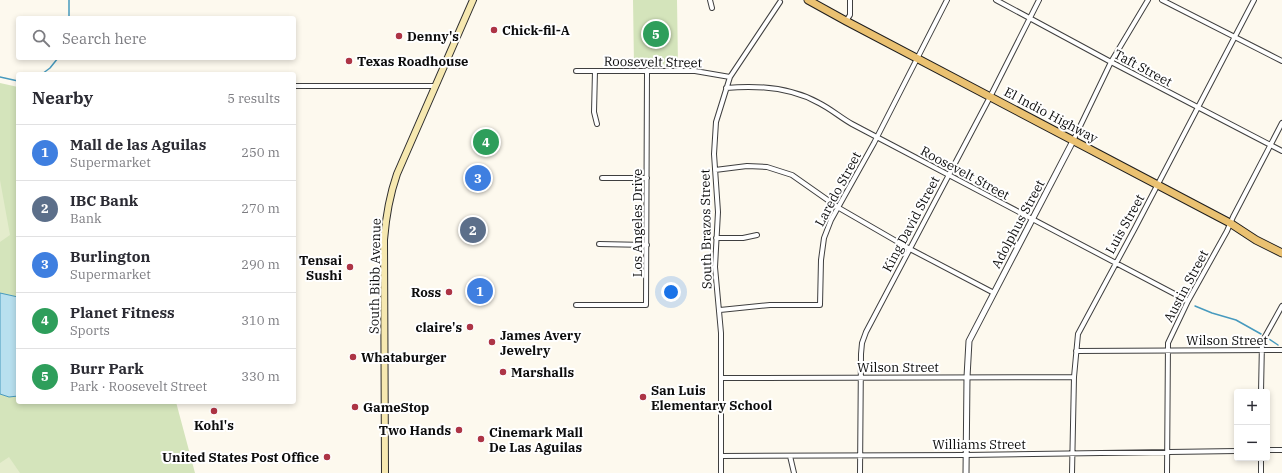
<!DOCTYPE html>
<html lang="en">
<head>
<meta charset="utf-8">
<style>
	:root { --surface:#fff; --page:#f7f7f7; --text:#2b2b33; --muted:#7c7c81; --line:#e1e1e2; --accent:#111827 }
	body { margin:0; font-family:"IBM Plex Serif",serif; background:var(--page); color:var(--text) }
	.controls { position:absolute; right:12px; bottom:12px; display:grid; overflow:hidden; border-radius:4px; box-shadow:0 2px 6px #0003 }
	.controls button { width:36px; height:36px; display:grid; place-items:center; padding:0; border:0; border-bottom:1px solid var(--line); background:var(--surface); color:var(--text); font:20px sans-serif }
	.you { position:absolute; left:671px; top:292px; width:14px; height:14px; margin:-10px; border:3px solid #fff; border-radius:50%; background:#1a73e8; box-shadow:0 0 0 6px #1a73e833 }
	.badge { display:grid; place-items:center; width:26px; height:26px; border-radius:50%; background:var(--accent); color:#fff; font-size:13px; font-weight:700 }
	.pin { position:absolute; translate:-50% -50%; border:2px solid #fff; box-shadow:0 1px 4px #0006 }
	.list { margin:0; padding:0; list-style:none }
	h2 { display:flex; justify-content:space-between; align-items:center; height:52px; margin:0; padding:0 16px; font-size:17px }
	h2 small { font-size:13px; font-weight:400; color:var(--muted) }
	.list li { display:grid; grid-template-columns:26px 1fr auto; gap:12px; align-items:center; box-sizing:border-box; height:56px; padding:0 16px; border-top:1px solid var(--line) }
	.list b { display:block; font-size:15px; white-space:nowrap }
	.list p { margin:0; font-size:13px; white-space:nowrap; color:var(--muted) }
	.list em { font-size:13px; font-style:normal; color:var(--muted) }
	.icon { flex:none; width:22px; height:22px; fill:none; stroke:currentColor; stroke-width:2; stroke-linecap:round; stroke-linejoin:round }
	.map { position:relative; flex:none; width:1282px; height:473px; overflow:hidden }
	.search { position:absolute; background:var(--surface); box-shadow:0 2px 6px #0003; left:16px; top:16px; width:280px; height:44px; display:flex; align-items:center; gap:10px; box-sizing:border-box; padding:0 14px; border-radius:4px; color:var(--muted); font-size:15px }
	.panel { position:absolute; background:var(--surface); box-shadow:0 2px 6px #0003; left:16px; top:72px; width:280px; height:332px; border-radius:4px }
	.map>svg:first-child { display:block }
	.park { fill:#d4e4bb }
	.pitch { fill:#e4eccc }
	.water { fill:#b8e0ef; stroke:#479abe }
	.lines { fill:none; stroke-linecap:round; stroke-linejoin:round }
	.stream { stroke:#479abe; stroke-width:1.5 }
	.minor-casing { stroke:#3f3f3f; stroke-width:6 }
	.tertiary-casing { stroke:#3f3f3f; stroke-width:7 }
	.secondary-casing { stroke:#2e2e2e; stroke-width:8 }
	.primary-casing { stroke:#1d1d1d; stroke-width:9 }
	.minor { stroke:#fff; stroke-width:4 }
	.tertiary { stroke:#fff; stroke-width:5 }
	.secondary { stroke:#f6e8b0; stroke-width:6 }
	.primary { stroke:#eac171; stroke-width:7 }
	.poi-dot { fill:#ad3445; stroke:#fff; stroke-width:1.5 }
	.labels { text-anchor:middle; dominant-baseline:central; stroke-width:4; stroke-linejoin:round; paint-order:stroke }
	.poi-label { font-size:13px; font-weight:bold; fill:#0c0c0c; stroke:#fff; text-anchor:start }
	.street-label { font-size:13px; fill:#0c0c0c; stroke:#fff }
</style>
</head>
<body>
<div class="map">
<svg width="1282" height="473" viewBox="0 0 1282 473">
	<rect width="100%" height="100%" fill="#fdf9ee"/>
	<!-- park -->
	<path class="park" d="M 633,0 L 677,0 L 678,66 L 634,65 Z
		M 0,83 L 18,87 L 18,402 L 176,402 L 195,473 L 0,473 Z"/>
	<!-- pitch -->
	<path class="pitch" d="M 0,180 L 10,235 L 0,242 Z
		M 9,457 L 20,473 L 0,473 L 0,463 Z"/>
	<!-- water -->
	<path class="water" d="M 0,293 L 18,297 L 18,396 L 9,397 L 0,394 Z"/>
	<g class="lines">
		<!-- stream -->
		<path class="stream" d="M 69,18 L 69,0
			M 42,74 L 50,68 L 58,58
			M 0,77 L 18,81
			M 1195,306 L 1212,313 L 1236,320 L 1261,334
			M 1269,339 L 1278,345"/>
		<!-- minor casing -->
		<g class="minor-casing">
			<path id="minor" d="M 710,0 L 712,8
				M 996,0 L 1111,62 L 1282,151
				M 1162,0 L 1282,61
				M 846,21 L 850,15 L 850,0
				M 576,71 L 695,71 L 730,77
				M 595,71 L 594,112 L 597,124
				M 294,86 L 435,86
				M 726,88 C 758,85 790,87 819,103 C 831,109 841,118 852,124 L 1188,301
				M 1073,141 L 1111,62 L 1148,0
				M 715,170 L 747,166 L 767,167 L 792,175 L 839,208 L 910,249 L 994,293
				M 602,178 L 647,178
				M 716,238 L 743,238 L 757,235
				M 599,244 L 647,245
				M 576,305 L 646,305 L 647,70
				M 720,310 L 770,305 L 820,305 L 821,260 L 824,238 L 831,220 L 874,143 L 947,0
				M 1076,351 L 1282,350
				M 721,378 L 1074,377
				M 1261,392 L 1262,342 L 1282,306
				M 1267,450 L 1282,450
				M 721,456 L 966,455 L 1237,451
				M 790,456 L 794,473
				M 721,473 L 721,333 L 715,267 L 718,212 L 714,154 L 716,122 L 730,77 L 780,2
				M 860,473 L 861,354 L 862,343 L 866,332 L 990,97 L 1039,0
				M 1072,473 L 1074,377 L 1078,334 L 1135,228 L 1254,0
				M 1167,473 L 1168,343 L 1188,301 L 1227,231 L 1233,217 L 1282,123
				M 1261,473 L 1261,458"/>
		</g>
		<!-- tertiary casing -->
		<g class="tertiary-casing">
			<path id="tertiary" d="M 966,473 L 967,377 L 969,341 L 1073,141"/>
		</g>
		<!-- secondary casing -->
		<g class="secondary-casing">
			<path id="secondary" d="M 385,473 L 384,240 C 386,215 389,197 397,174 L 473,0"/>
		</g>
		<!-- primary casing -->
		<g class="primary-casing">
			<path id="primary" d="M 808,0 L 846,21 L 1230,223 L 1256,240 L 1282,253"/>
		</g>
		<!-- minor -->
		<use href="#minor" class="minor"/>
		<!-- tertiary -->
		<use href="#tertiary" class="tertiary"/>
		<!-- secondary -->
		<use href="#secondary" class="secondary"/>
		<!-- primary -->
		<use href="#primary" class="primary"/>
	</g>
	<!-- markers -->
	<g class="poi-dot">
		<circle cx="494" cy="30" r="4"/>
		<circle cx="399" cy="36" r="4"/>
		<circle cx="349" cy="61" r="4"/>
		<circle cx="350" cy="267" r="4"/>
		<circle cx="449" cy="292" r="4"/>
		<circle cx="470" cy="327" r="4"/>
		<circle cx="492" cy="342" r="4"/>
		<circle cx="353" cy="357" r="4"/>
		<circle cx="503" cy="372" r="4"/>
		<circle cx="643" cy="397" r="4"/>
		<circle cx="355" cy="407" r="4"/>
		<circle cx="214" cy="411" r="4"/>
		<circle cx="459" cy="430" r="4"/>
		<circle cx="481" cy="439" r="4"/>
		<circle cx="327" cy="457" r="4"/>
	</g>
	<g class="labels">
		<!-- poi labels -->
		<g class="poi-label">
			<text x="502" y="30">Chick-fil-A</text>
			<text x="407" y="36">Denny's</text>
			<text x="357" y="61">Texas Roadhouse</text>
			<text x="342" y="260" text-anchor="end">Tensai<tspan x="342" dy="15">Sushi</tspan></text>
			<text x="441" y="292" text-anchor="end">Ross</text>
			<text x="462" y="327" text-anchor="end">claire's</text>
			<text x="500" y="335">James Avery<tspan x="500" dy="15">Jewelry</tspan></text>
			<text x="361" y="357">Whataburger</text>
			<text x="511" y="372">Marshalls</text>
			<text x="651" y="390">San Luis<tspan x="651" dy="15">Elementary School</tspan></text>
			<text x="363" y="407">GameStop</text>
			<text x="214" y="425" text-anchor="middle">Kohl's</text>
			<text x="451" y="430" text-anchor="end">Two Hands</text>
			<text x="489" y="432">Cinemark Mall<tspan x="489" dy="15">De Las Aguilas</tspan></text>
			<text x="319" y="457" text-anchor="end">United States Post Office</text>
		</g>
		<!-- street labels -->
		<g class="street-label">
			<text transform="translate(653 62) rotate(1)">Roosevelt Street</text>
			<text transform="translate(1143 68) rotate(28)">Taft Street</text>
			<text transform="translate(1051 115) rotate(28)">El Indio Highway</text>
			<text transform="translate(965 173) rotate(28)">Roosevelt Street</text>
			<text transform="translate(838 189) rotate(-62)">Laredo Street</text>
			<text transform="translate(637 223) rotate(-90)">Los Angeles Drive</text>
			<text transform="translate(911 224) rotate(-62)">King David Street</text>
			<text transform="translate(1018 224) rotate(-62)">Adolphus Street</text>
			<text transform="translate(1125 224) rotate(-61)">Luis Street</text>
			<text transform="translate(706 229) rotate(-91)">South Brazos Street</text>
			<text transform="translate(375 276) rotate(-89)">South Bibb Avenue</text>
			<text transform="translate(1186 286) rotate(-62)">Austin Street</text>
			<text x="1227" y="340">Wilson Street</text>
			<text x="898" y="367">Wilson Street</text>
			<text x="979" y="444">Williams Street</text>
		</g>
	</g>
</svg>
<div class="controls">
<button>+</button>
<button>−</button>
</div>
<div class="you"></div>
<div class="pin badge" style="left:480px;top:291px;background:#3f7fe0">1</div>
<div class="pin badge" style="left:473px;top:230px;background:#5c6f8a">2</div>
<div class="pin badge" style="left:478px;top:178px;background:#3f7fe0">3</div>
<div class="pin badge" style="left:486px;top:142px;background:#2e9e5b">4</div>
<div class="pin badge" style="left:656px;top:34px;background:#2e9e5b">5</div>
<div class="search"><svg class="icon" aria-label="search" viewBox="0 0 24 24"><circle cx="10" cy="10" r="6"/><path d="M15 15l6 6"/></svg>Search here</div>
<section class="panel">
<h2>Nearby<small>5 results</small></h2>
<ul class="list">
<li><span class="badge" style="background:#3f7fe0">1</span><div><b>Mall de las Aguilas</b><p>Supermarket</p></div><em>250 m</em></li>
<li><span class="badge" style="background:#5c6f8a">2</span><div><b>IBC Bank</b><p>Bank</p></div><em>270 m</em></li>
<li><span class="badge" style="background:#3f7fe0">3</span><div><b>Burlington</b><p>Supermarket</p></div><em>290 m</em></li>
<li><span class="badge" style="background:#2e9e5b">4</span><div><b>Planet Fitness</b><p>Sports</p></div><em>310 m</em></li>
<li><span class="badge" style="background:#2e9e5b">5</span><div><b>Burr Park</b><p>Park · Roosevelt Street</p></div><em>330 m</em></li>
</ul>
</section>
</div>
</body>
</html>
